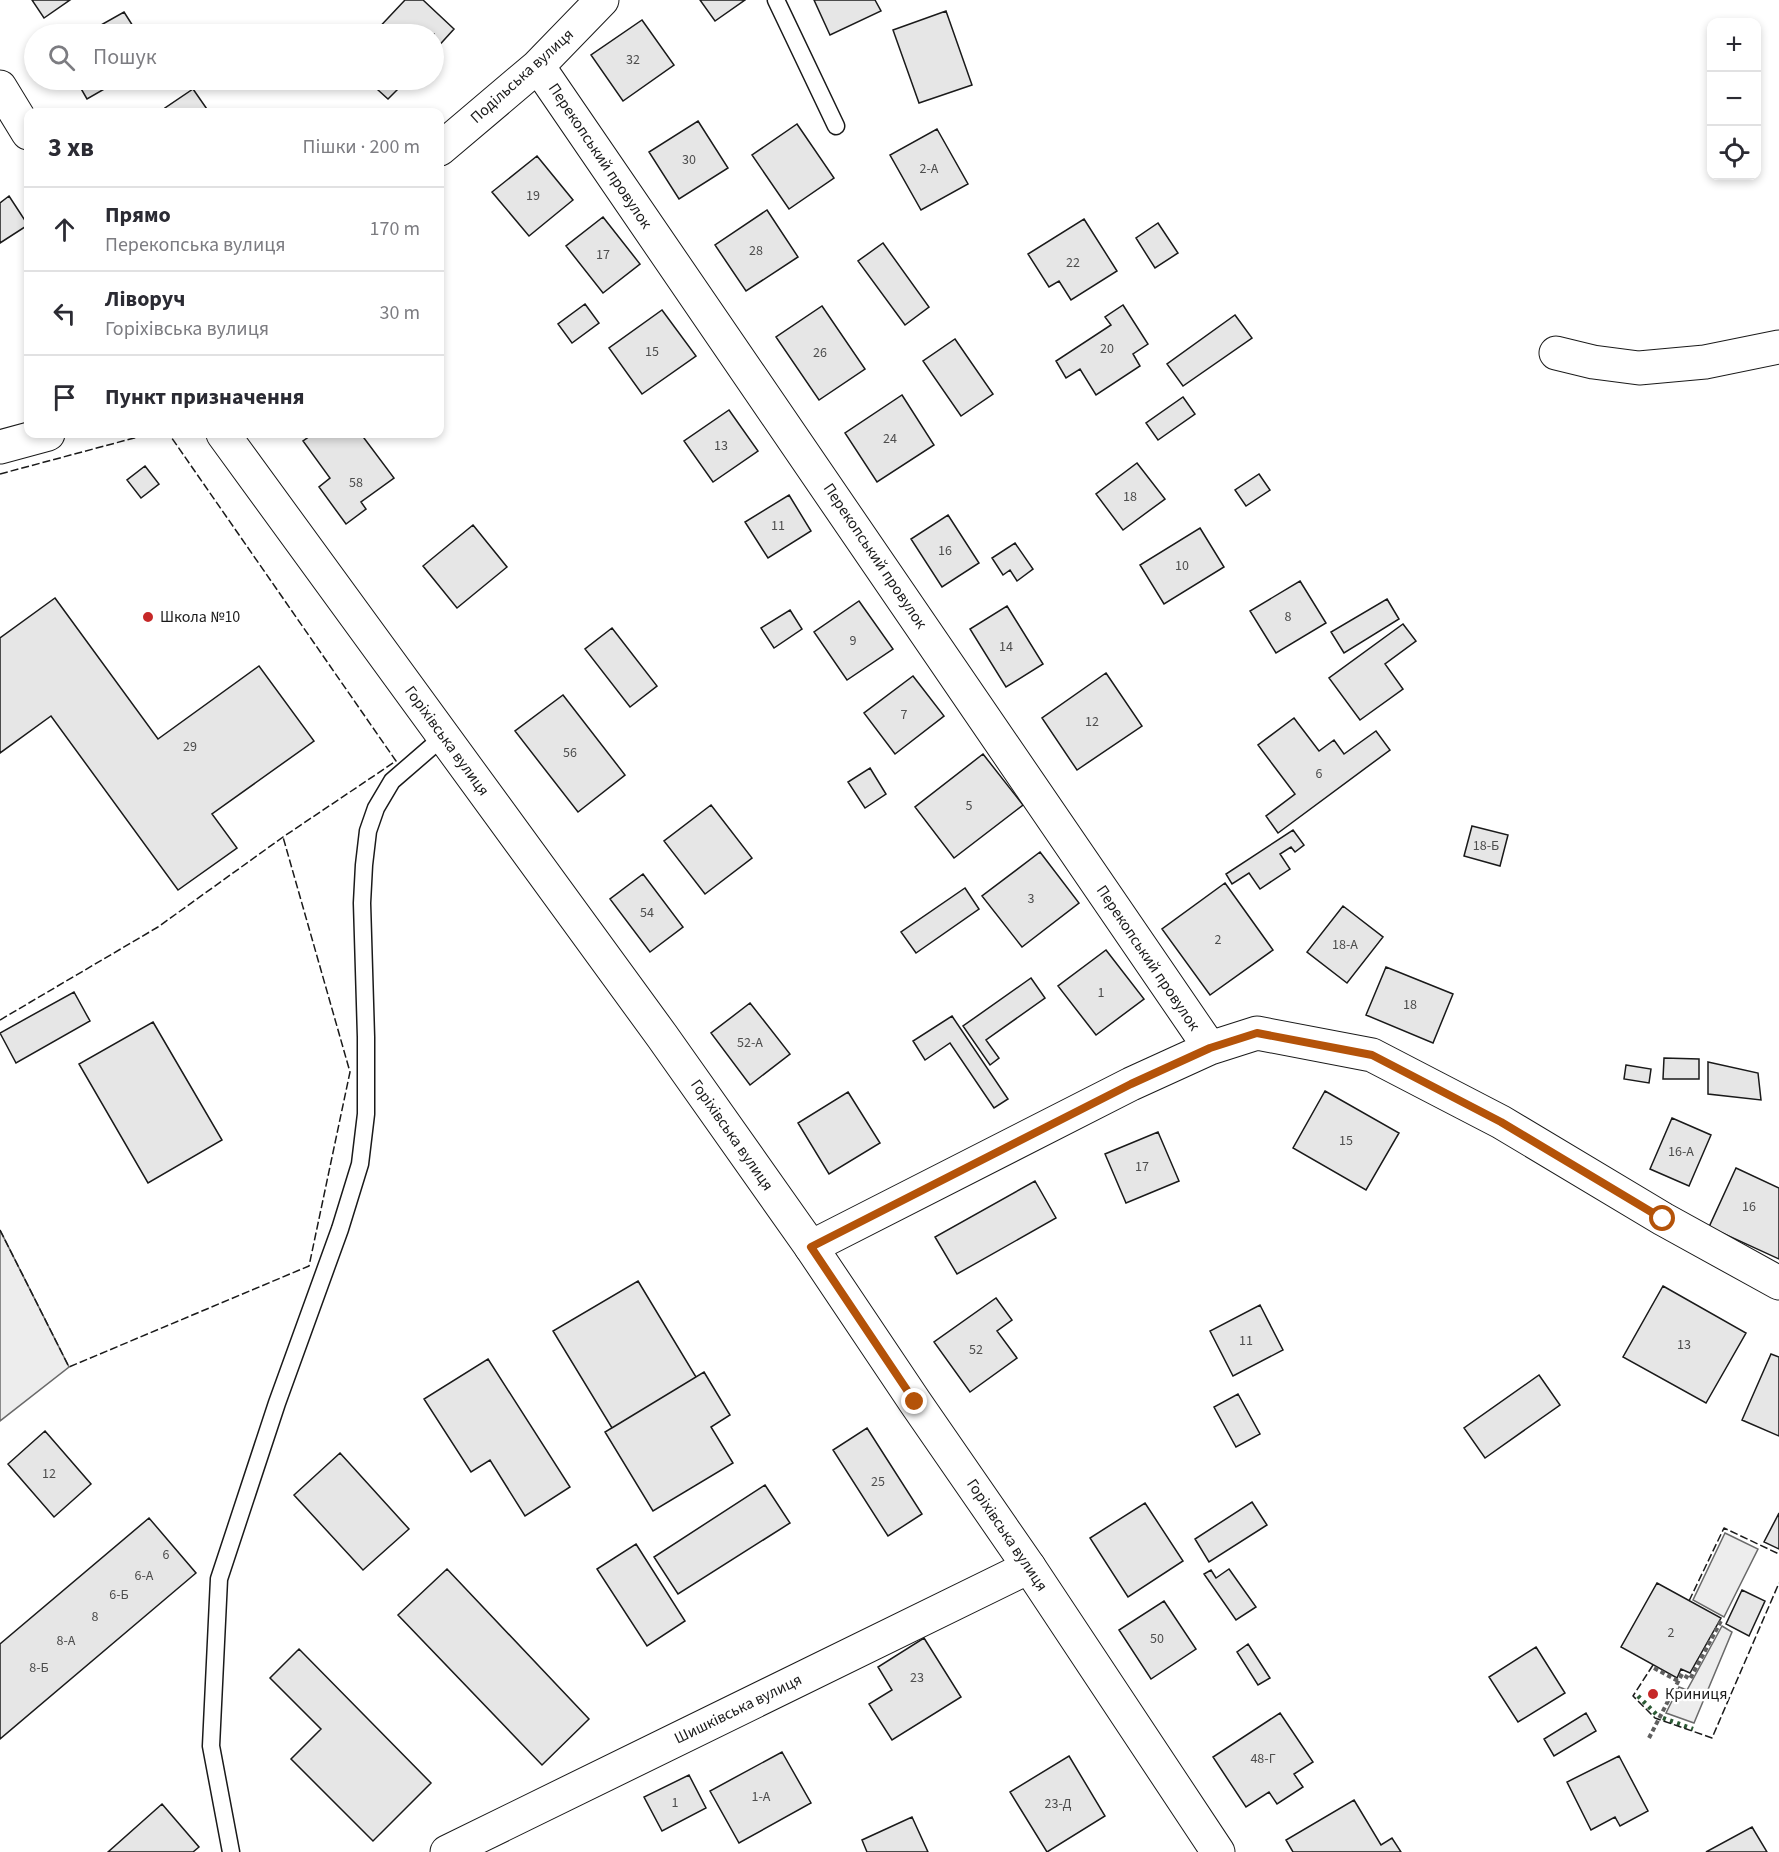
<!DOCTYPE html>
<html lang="uk">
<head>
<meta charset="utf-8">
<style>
	:root { --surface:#fff; --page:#f2f2f3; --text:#2b2b33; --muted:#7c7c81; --line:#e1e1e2 }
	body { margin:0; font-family:"Source Sans 3",sans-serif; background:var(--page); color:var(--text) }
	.controls { position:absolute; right:18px; top:18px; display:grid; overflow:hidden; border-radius:12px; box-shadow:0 3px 9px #0003 }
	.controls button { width:54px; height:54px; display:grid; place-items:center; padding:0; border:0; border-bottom:2px solid var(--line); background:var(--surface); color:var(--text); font:30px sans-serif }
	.stop { position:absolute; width:18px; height:18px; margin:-14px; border:4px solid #b45309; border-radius:50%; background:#fff }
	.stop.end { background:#b45309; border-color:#fff; box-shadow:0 2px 6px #0008 }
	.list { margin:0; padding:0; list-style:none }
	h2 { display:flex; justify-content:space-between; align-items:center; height:78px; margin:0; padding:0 24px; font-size:26px }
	h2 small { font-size:20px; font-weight:400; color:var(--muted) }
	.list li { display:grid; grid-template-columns:39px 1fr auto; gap:18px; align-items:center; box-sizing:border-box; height:84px; padding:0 24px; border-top:2px solid var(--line) }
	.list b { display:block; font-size:22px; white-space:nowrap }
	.list p { margin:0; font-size:20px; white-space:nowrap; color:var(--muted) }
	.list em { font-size:20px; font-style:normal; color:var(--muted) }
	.icon { flex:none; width:33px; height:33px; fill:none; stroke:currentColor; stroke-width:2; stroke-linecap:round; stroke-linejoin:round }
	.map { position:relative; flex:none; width:1779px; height:1852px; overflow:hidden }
	.search { position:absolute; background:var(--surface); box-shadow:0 3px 9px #0003; left:24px; top:24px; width:420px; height:66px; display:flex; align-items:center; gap:15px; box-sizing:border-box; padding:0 21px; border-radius:33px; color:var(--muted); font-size:22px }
	.panel { position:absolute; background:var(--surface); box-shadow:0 3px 9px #0003; left:24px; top:108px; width:420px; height:330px; border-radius:12px }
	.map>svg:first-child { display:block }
	.built { fill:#ededed; stroke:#6a6a6a; stroke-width:1.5 }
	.building { fill:#e6e6e6; stroke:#1a1a1a; stroke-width:1.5 }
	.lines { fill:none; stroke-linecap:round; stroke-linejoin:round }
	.lane-casing { stroke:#1a1a1a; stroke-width:19 }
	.street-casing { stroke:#1a1a1a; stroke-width:35 }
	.secondary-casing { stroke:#1a1a1a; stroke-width:35 }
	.path { stroke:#5f5f5f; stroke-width:4; stroke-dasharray:4.5 3; stroke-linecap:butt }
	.lane { stroke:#fff; stroke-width:16 }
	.street { stroke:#fff; stroke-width:33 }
	.secondary { stroke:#fff; stroke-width:33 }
	.hedge { stroke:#2b5a34; stroke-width:4.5; stroke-dasharray:3 4.5; stroke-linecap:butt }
	.fence { stroke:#1a1a1a; stroke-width:1.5; stroke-dasharray:8 3; stroke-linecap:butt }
	.route { stroke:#b45309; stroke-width:8 }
	.poi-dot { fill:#c62828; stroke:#fff; stroke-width:2 }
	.labels { text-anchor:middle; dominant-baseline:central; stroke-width:4.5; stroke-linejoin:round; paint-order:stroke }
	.number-label { font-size:14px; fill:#4d4d4d }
	.street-label { font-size:16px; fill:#1a1a1a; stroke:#fff }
	.poi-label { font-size:16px; fill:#1a1a1a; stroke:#fff; text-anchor:start }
</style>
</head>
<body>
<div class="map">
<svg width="1779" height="1852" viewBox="0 0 1779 1852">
	<rect width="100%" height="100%" fill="#fff"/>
	<!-- built -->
	<path class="built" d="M 0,1230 L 69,1367 L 0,1421 Z
		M 1725,1533 L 1758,1549 L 1724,1617 L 1693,1600 Z
		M 1722,1626 L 1732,1632 L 1694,1723 L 1666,1713 L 1679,1687 L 1687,1690 Z"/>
	<!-- building -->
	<path class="building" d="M 32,0 L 70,0 L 44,18 Z
		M 405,0 L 423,0 L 454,29 L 434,51 L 434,34 L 373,34 Z
		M 700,0 L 745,0 L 715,21 Z
		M 814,0 L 875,0 L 881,11 L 830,35 Z
		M 946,11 L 972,85 L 919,103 L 893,30 Z
		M 124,12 L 138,34 L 85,34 Z
		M 642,20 L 674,65 L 623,101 L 591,55 Z
		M 76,80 L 120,80 L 87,99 Z
		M 367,80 L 407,80 L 388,99 Z
		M 193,89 L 209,112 L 168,112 L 165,108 Z
		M 698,121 L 728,168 L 679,199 L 649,152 Z
		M 797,124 L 834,178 L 789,209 L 752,155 Z
		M 937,129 L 968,184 L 921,210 L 890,155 Z
		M 537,156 L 573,200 L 529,236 L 492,192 Z
		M 9,196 L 28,225 L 0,243 L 0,203 Z
		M 767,210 L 798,257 L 746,291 L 715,245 Z
		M 603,217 L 640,264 L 603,293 L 566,246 Z
		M 1084,219 L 1117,271 L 1071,300 L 1059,281 L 1049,287 L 1028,254 Z
		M 1158,223 L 1178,253 L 1155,268 L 1136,238 Z
		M 883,243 L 929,307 L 905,325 L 858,261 Z
		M 585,304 L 599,323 L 572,343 L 558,324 Z
		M 1123,305 L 1148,344 L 1133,354 L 1140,366 L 1096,395 L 1080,369 L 1066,378 L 1056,361 L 1111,325 L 1105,317 Z
		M 822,306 L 865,369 L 819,400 L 776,337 Z
		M 662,310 L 696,356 L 642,394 L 609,348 Z
		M 1235,315 L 1252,338 L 1183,386 L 1167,364 Z
		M 955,339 L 993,394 L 961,416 L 923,361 Z
		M 902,395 L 934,445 L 877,482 L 845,433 Z
		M 1183,397 L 1195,414 L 1158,440 L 1146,423 Z
		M 729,410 L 758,451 L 713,482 L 684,441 Z
		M 313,434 L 361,434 L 394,478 L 361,502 L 366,509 L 346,524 L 319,487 L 330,478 L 303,441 Z
		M 1137,463 L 1165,499 L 1123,530 L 1096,494 Z
		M 145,466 L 159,484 L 141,498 L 127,480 Z
		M 1259,474 L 1270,490 L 1246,506 L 1235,490 Z
		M 789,495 L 811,531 L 768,558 L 745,522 Z
		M 948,515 L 979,563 L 942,587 L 911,539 Z
		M 473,525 L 507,567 L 457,608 L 423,566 Z
		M 1200,528 L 1224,567 L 1164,604 L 1140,565 Z
		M 1015,543 L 1033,569 L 1017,581 L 1010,570 L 1003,575 L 992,558 Z
		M 1300,581 L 1326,623 L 1276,653 L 1250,611 Z
		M 55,598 L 158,739 L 259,666 L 314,741 L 212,814 L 237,848 L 178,890 L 51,716 L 0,753 L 0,638 Z
		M 1387,599 L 1399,619 L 1344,653 L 1331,632 Z
		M 859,601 L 893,649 L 847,680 L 814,632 Z
		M 1007,606 L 1043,664 L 1006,687 L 970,629 Z
		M 790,610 L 802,629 L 774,648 L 761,628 Z
		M 1403,624 L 1416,641 L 1385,664 L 1403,689 L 1360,720 L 1329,678 Z
		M 612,628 L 657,686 L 630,707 L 585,649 Z
		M 1106,673 L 1142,726 L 1077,770 L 1042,718 Z
		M 913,676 L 944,716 L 895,754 L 864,713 Z
		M 563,695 L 625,775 L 578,812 L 515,731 Z
		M 1294,718 L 1319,751 L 1334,740 L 1344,754 L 1376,731 L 1390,750 L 1278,833 L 1266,816 L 1295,794 L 1258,745 Z
		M 983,754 L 1023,805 L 954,858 L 915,807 Z
		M 870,768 L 886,794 L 865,808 L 848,782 Z
		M 711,805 L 752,858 L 705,894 L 664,841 Z
		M 1472,826 L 1508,835 L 1500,866 L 1464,856 Z
		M 1293,830 L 1304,845 L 1295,852 L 1291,847 L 1280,854 L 1290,869 L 1260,889 L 1249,873 L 1232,884 L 1226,874 Z
		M 1040,852 L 1079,903 L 1022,947 L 982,896 Z
		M 643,874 L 683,927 L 650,952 L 610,899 Z
		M 1225,883 L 1273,950 L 1210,995 L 1162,929 Z
		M 965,888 L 979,909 L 916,953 L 901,932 Z
		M 1343,906 L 1383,937 L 1347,983 L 1307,952 Z
		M 1106,950 L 1144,999 L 1096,1035 L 1058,986 Z
		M 1386,967 L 1453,994 L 1433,1043 L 1366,1015 Z
		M 1031,978 L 1045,998 L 986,1040 L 999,1058 L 990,1065 L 963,1026 Z
		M 74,992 L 90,1021 L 16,1063 L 0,1033 Z
		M 750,1003 L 790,1054 L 750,1085 L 711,1033 Z
		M 952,1016 L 1008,1099 L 994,1108 L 950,1043 L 925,1060 L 913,1041 Z
		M 153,1022 L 222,1140 L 148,1183 L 79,1064 Z
		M 1664,1058 L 1699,1059 L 1699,1079 L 1663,1079 Z
		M 1708,1062 L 1758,1073 L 1761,1100 L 1708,1094 Z
		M 1626,1065 L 1651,1069 L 1649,1083 L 1624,1079 Z
		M 1325,1091 L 1399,1133 L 1366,1190 L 1293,1148 Z
		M 848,1092 L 880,1143 L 829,1174 L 798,1123 Z
		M 1672,1118 L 1711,1135 L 1689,1186 L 1650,1169 Z
		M 1158,1132 L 1179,1181 L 1126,1203 L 1105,1154 Z
		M 1736,1168 L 1779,1188 L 1779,1259 L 1709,1227 Z
		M 1035,1181 L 1056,1218 L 957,1274 L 935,1237 Z
		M 638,1281 L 696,1377 L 612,1428 L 553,1331 Z
		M 1663,1286 L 1746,1333 L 1706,1403 L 1623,1357 Z
		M 996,1298 L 1012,1320 L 997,1331 L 1017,1358 L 970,1392 L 934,1342 Z
		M 1260,1305 L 1283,1350 L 1233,1376 L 1210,1331 Z
		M 1771,1354 L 1779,1357 L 1779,1436 L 1742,1420 Z
		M 488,1359 L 570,1487 L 525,1516 L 490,1460 L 471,1472 L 424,1399 Z
		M 704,1372 L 730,1415 L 711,1427 L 733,1463 L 653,1511 L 605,1432 Z
		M 1539,1375 L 1560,1405 L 1485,1458 L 1464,1428 Z
		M 1238,1394 L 1260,1434 L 1236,1447 L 1214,1407 Z
		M 867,1428 L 922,1514 L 888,1536 L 833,1450 Z
		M 45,1431 L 91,1484 L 54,1517 L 8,1464 Z
		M 340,1453 L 409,1529 L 363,1570 L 294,1495 Z
		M 765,1485 L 790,1523 L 678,1594 L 654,1557 Z
		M 1252,1502 L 1267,1525 L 1209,1562 L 1195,1539 Z
		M 1145,1503 L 1183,1561 L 1128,1597 L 1090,1538 Z
		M 1779,1513 L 1779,1549 L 1764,1542 Z
		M 149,1518 L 196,1573 L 0,1739 L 0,1644 Z
		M 636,1544 L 685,1621 L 647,1646 L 597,1569 Z
		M 447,1569 L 589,1719 L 542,1765 L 398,1615 Z
		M 1229,1569 L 1256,1607 L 1236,1620 L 1204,1574 L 1211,1570 L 1216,1578 Z
		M 1657,1583 L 1721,1618 L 1690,1673 L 1681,1669 L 1677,1678 L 1621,1647 Z
		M 1742,1590 L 1765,1601 L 1749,1636 L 1726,1624 Z
		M 1164,1601 L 1196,1649 L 1151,1679 L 1119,1630 Z
		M 924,1638 L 961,1697 L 892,1740 L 869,1704 L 892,1690 L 878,1667 Z
		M 1248,1644 L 1270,1678 L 1258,1685 L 1237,1652 Z
		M 1536,1647 L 1565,1693 L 1518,1722 L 1489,1677 Z
		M 299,1649 L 431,1783 L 373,1841 L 291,1759 L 321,1729 L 270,1678 Z
		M 1280,1713 L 1313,1762 L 1294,1774 L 1303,1787 L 1277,1804 L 1269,1792 L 1246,1807 L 1213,1757 Z
		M 1586,1713 L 1596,1731 L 1554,1756 L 1544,1739 Z
		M 782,1752 L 811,1803 L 739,1843 L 710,1791 Z
		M 1069,1756 L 1105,1816 L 1047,1852 L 1010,1792 Z
		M 1619,1756 L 1648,1811 L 1620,1826 L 1615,1817 L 1591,1830 L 1567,1782 Z
		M 689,1775 L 706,1808 L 662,1831 L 644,1797 Z
		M 1354,1800 L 1381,1845 L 1392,1838 L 1401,1852 L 1293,1852 L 1286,1840 Z
		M 162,1804 L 199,1847 L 193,1852 L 108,1852 Z
		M 912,1817 L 928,1852 L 867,1852 L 862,1840 Z
		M 1752,1827 L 1767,1852 L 1706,1852 Z"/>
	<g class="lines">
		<!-- lane casing -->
		<g class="lane-casing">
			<path id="lane" d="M 776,0 L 836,126
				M 231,1852 L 211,1746 L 219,1579 L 277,1403 L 340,1229 L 360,1164 L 366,1114 L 366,1037 L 362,903 L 364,865 L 368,831 L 376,808 L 392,781 L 444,736"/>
		</g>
		<!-- street casing -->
		<g class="street-casing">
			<path id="street" d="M 538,66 L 1210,1048
				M 440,149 L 538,66 L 602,0
				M 1556,353 L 1593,362 L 1639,368 L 1705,362 L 1779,347
				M 0,447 L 48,434
				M 811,1247 L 1131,1084 L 1210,1048 L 1257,1033 L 1372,1055 L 1501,1122 L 1663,1219 L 1779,1283
				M 447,1852 L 1029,1567"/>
		</g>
		<!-- secondary casing -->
		<g class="secondary-casing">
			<path id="secondary" d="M 0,87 L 28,133
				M 223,434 L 662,1036 L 811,1247 L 915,1402 L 1029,1567 L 1218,1852"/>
		</g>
		<!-- path -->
		<path class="path" d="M 1654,1668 L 1678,1681
			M 1649,1738 L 1682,1674 L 1690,1679 L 1721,1621"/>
		<!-- lane -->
		<use href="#lane" class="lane"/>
		<!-- street -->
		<use href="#street" class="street"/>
		<!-- secondary -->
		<use href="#secondary" class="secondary"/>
		<!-- hedge -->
		<path class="hedge" d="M 1638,1696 L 1656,1714
			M 1663,1718 L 1693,1729"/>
		<!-- fence -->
		<path class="fence" d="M 0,474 L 149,434
			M 0,1020 L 158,927 L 283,837 L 396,761 L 169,434
			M 0,1230 L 69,1367 L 309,1266 L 350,1072 L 283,837
			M 1689,1601 L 1724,1528 L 1779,1554
			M 1653,1665 L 1633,1696 L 1655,1718 L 1712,1738 L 1779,1583"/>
	</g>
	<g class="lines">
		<!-- route -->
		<path class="route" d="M 915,1402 L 811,1247 L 1131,1084 L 1210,1048 L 1257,1033 L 1372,1055 L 1501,1122 L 1663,1219"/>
	</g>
	<!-- markers -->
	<g class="poi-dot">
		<circle cx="148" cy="617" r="6"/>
		<circle cx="1653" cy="1694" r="6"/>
	</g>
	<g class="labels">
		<!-- number labels -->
		<g class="number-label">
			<text x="633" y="60">32</text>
			<text x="689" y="160">30</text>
			<text x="929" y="169">2-А</text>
			<text x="533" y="196">19</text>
			<text x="756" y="251">28</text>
			<text x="603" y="255">17</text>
			<text x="1073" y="263">22</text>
			<text x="1107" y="349">20</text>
			<text x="652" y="352">15</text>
			<text x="820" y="353">26</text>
			<text x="890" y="439">24</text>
			<text x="721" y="446">13</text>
			<text x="356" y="483">58</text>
			<text x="1130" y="497">18</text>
			<text x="778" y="526">11</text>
			<text x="945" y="551">16</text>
			<text x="1182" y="566">10</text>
			<text x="1288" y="617">8</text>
			<text x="853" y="641">9</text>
			<text x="1006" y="647">14</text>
			<text x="904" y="715">7</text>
			<text x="1092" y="722">12</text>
			<text x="190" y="747">29</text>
			<text x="570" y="753">56</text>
			<text x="1319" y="774">6</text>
			<text x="969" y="806">5</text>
			<text x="1486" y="846">18-Б</text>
			<text x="1031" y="899">3</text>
			<text x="647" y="913">54</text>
			<text x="1218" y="940">2</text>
			<text x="1345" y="945">18-А</text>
			<text x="1101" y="993">1</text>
			<text x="1410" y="1005">18</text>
			<text x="750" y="1043">52-А</text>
			<text x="1346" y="1141">15</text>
			<text x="1681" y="1152">16-А</text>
			<text x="1142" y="1167">17</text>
			<text x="1749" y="1207">16</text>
			<text x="1246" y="1341">11</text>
			<text x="1684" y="1345">13</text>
			<text x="976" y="1350">52</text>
			<text x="49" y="1474">12</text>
			<text x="878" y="1482">25</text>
			<text x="166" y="1555">6</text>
			<text x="144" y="1576">6-А</text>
			<text x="119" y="1595">6-Б</text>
			<text x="95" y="1617">8</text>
			<text x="1671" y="1633">2</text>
			<text x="1157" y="1639">50</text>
			<text x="66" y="1641">8-А</text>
			<text x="39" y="1668">8-Б</text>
			<text x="917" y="1678">23</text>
			<text x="1263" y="1759">48-Г</text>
			<text x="761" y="1797">1-А</text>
			<text x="675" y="1803">1</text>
			<text x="1058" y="1804">23-Д</text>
		</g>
		<!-- street labels -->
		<g class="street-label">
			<text transform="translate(522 76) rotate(-42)">Подільська вулиця</text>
			<text transform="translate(600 156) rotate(56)">Перекопський провулок</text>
			<text transform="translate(875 556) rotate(56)">Перекопський провулок</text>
			<text transform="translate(447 741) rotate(54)">Горіхівська вулиця</text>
			<text transform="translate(1148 958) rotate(56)">Перекопський провулок</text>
			<text transform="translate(732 1135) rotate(55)">Горіхівська вулиця</text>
			<text transform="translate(1007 1535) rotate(56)">Горіхівська вулиця</text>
			<text transform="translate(738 1709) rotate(-26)">Шишківська вулиця</text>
		</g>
		<!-- poi labels -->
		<g class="poi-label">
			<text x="160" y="617">Школа №10</text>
			<text x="1665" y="1694">Криниця</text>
		</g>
	</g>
</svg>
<div class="controls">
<button>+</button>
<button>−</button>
<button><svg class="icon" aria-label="locate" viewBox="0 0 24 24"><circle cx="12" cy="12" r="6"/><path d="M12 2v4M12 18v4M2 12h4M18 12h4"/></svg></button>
</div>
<div class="stop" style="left:1663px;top:1219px"></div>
<div class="stop end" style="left:915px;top:1402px"></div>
<div class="search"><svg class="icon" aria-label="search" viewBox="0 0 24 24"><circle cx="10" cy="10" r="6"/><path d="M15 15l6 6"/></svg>Пошук</div>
<section class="panel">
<h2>3 хв<small>Пішки · 200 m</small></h2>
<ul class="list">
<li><svg class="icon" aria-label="ahead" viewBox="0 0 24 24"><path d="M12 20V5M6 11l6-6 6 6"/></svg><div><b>Прямо</b><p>Перекопська вулиця</p></div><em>170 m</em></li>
<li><svg class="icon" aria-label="left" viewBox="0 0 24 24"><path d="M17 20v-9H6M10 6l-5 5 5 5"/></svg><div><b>Ліворуч</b><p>Горіхівська вулиця</p></div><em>30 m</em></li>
<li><svg class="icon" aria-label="arrive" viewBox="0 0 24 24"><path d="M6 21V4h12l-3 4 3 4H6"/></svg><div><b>Пункт призначення</b></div></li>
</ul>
</section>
</div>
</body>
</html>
